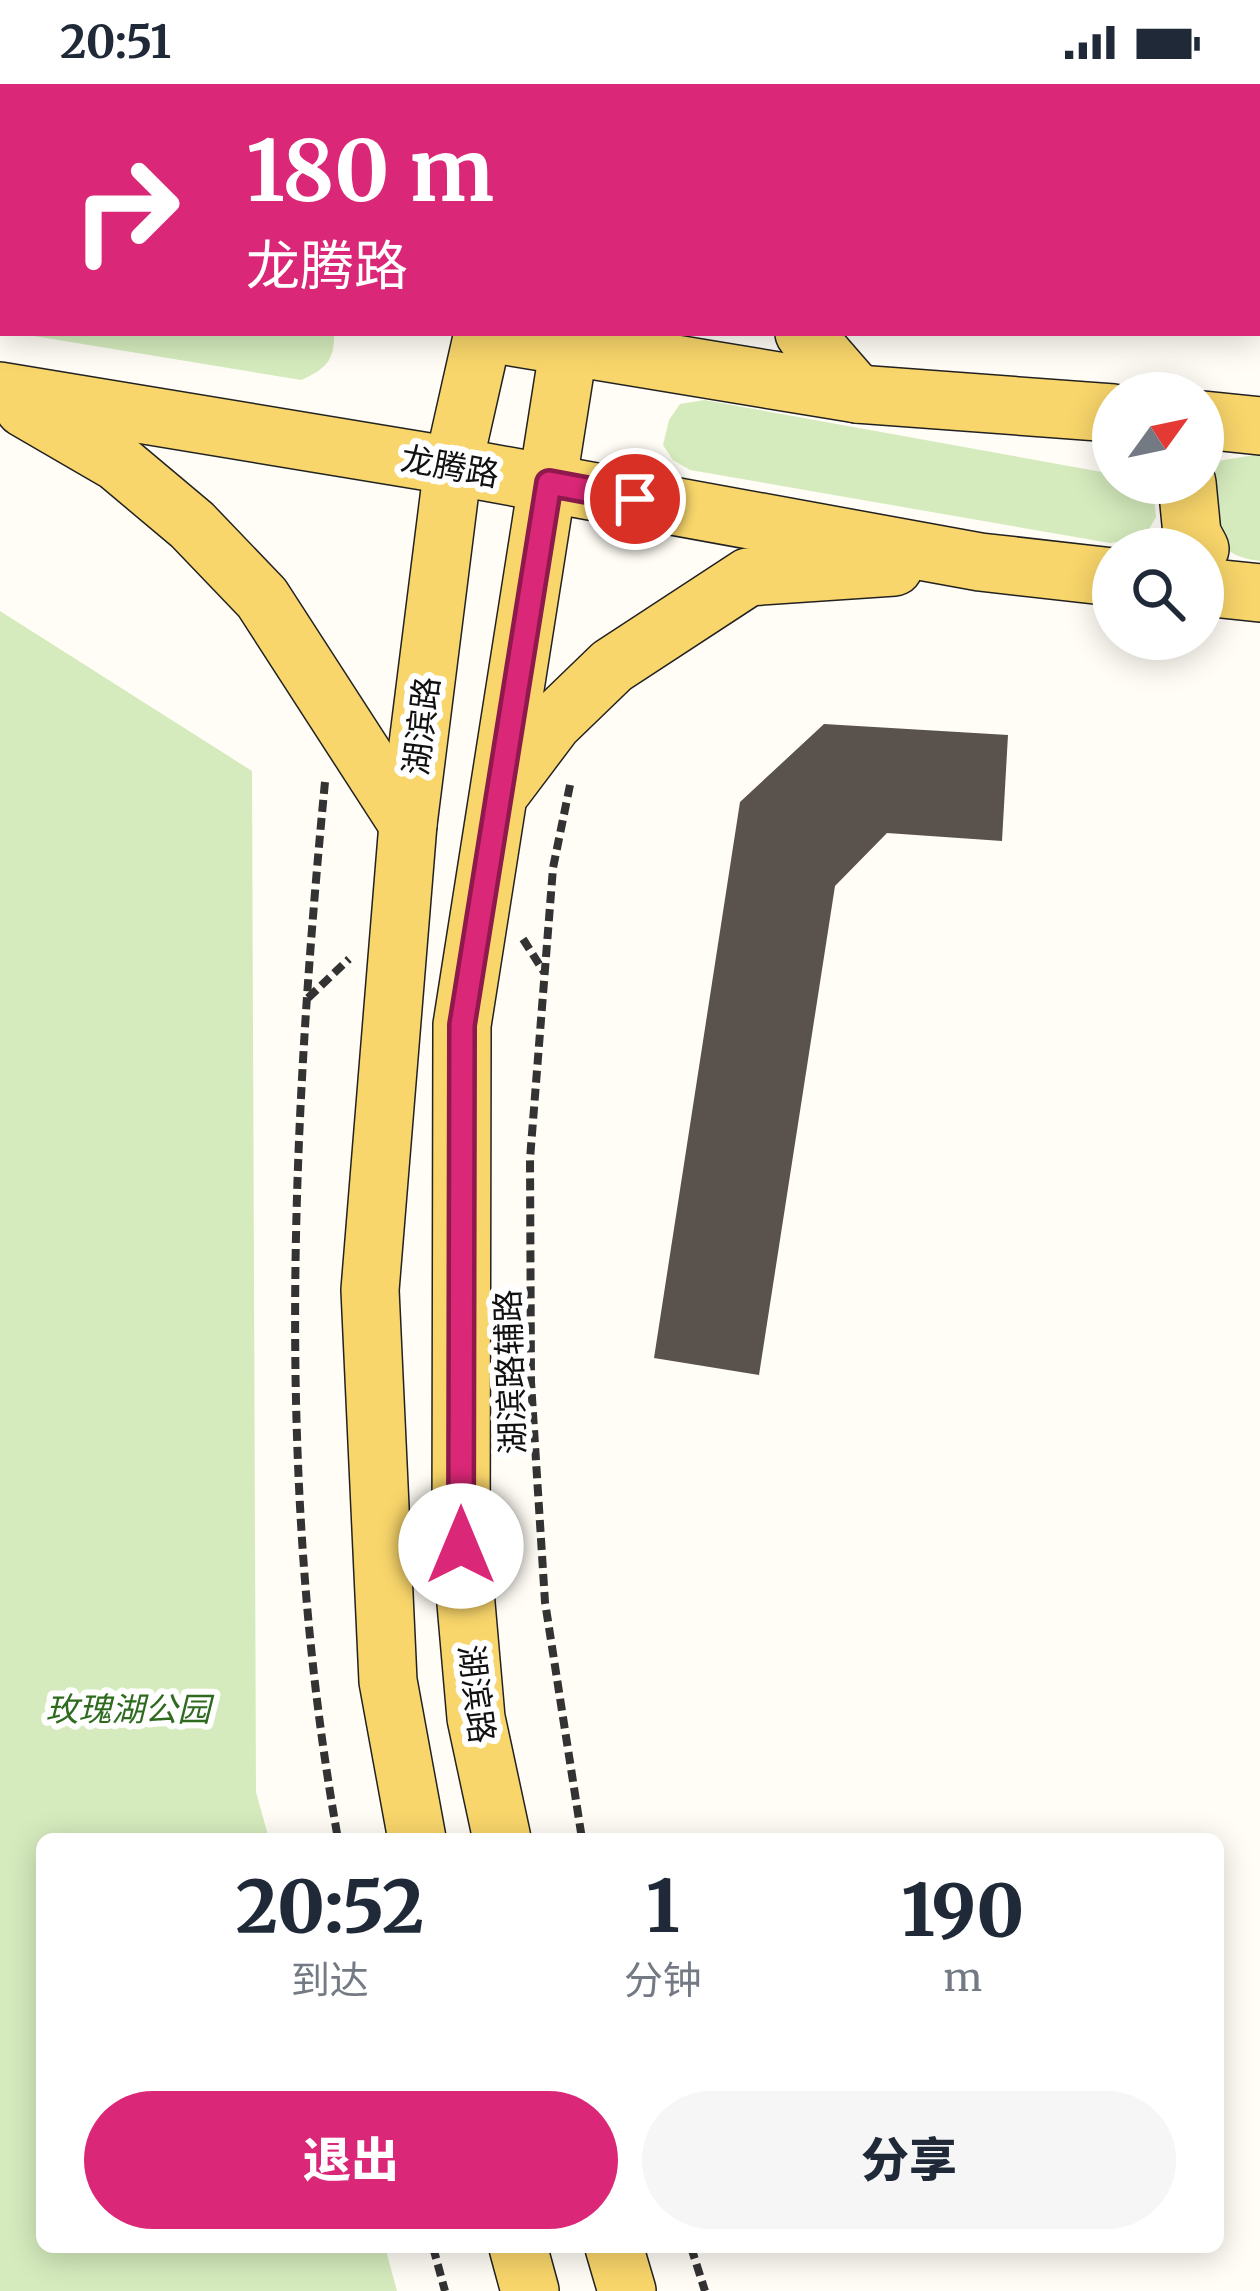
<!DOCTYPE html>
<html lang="zh">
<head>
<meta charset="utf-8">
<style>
  body { margin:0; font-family:Merriweather,"Noto Sans SC",serif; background:#f6f6f7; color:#1f2937; height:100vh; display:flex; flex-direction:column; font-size:45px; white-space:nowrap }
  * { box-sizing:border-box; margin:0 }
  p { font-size:39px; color:#747a83 }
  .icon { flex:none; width:66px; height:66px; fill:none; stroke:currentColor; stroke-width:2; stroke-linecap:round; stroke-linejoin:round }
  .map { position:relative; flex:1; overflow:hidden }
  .details { position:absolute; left:36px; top:1749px; width:1188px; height:420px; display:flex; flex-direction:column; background:#fff; border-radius:18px; box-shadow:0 6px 30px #0003 }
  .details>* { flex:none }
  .top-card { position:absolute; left:0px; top:0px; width:1260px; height:252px; box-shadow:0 6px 30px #0003; background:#db2777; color:#fff; overflow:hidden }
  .needle { width:78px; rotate:57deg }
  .tools { position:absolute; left:1092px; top:288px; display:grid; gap:24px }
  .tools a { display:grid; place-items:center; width:132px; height:132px; border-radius:50%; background:#fff; box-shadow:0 6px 30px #0003; font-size:60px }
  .pin { position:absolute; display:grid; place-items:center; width:102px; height:102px; color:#fff; margin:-51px; border:6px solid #fff; border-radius:50%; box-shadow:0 3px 12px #0007 }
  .me { position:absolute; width:132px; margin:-66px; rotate:0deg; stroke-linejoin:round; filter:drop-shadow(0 0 9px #0008) }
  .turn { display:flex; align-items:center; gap:42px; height:252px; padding:0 48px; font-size:54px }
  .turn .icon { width:156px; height:156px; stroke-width:2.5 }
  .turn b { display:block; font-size:84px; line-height:102px }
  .eta { display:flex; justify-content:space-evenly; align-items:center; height:204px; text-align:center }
  .eta b { font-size:72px; font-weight:800; line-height:84px }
  .cta { display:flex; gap:24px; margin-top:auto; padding:24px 48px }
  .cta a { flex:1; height:138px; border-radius:72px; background:#db2777; color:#fff; font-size:48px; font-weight:800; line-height:138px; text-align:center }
  .cta a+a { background:#f6f6f7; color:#1f2937 }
  .status { display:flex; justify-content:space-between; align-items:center; height:84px; padding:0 60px; background:#fff; direction:ltr }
  .status svg { height:33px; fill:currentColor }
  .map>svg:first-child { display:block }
  .green { fill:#d5ebbd }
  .building { fill:#5a524d }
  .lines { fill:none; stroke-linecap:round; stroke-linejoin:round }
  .major-casing { stroke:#222; stroke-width:60 }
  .path { stroke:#333; stroke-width:8; stroke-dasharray:12 6; stroke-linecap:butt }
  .major { stroke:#f9d66b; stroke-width:57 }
  .route-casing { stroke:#8e194d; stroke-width:30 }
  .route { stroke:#db2777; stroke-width:21 }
  .labels { text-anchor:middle; stroke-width:12; stroke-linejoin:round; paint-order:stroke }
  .street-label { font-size:33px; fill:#111; stroke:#fff }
  .park-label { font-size:33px; font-style:italic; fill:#2f6b1f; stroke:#fff }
</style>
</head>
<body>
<div class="status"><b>20:51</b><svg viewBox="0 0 49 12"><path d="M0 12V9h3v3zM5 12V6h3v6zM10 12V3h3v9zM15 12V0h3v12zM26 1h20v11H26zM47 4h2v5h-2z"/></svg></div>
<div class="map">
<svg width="1260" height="2207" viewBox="0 0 1260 2207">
  <rect width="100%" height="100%" fill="#fffdf5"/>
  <g class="green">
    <path d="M16,249H334C335,277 325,285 301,296Z"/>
    <polygon points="704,316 1113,390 1113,399 1141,399 1153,405 1156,433 1144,454 1110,459 690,386 673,376 663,361 669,336 680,320"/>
    <path d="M1260,370V477C1202,471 1201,422 1218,377Z"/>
    <polygon points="0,527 252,687 256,1708 269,1755 42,1755 42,2163 385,2163 397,2207 0,2207"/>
  </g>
  <polygon class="building" points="824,640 1008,651 1002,757 887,749 835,802 759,1291 654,1274 740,718"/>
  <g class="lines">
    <defs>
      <g id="major">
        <polyline points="627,0 628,3"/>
        <polyline points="442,3 445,0"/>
        <polyline points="519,3 520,0"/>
        <polyline points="0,141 3,142"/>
        <polyline points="488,249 857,310 1113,329"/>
        <polyline points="804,249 857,310"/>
        <polyline points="0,307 453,382 980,478 1113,493"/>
        <polyline points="24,324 117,378 192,441 262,514 408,740"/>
        <polyline points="1203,336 1260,342"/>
        <polyline points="1187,399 1192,450 1200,465"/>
        <polyline points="1203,503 1260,509"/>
        <polyline points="504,704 553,639 612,582 748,493 894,483"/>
        <polyline points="417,1755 388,1597 370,1206 408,740 453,382 483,249"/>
        <polyline points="502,1755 476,1634 461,1462 462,941 571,249"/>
        <polyline points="518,2163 530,2207"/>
        <polyline points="614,2163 627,2207"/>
      </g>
    </defs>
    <use href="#major" class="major-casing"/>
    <g class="path">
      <path d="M325,698C291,1049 275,1406 338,1755"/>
      <polyline points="570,701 553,784 530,1075 531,1298 545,1518 582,1755"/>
      <polyline points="523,855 544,888"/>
      <polyline points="308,914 349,875"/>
      <polyline points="433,2163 445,2207"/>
      <polyline points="691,2163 705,2207"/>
    </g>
    <use href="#major" class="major"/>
  </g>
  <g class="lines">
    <defs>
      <polyline id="route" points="461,1462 462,941 549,399 635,415"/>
    </defs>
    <use href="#route" class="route-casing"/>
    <use href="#route" class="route"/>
  </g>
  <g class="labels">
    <g class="street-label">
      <text transform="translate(450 382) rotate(10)" y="12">龙腾路</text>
      <text transform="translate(421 642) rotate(-83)" y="12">湖滨路</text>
      <text transform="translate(510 1288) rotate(-92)" y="12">湖滨路辅路</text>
      <text transform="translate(477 1610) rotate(83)" y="12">湖滨路</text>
    </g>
    <g class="park-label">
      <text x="128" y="1637">玫瑰湖公园</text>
    </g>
  </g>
</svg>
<div class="tools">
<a><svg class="needle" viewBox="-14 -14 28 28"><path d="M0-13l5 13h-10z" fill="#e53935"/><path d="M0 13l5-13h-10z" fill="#747a83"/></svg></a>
<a><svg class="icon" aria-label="search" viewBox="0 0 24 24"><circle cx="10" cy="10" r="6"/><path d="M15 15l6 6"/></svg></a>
</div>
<div class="pin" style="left:635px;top:415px;background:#d93025"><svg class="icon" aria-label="arrive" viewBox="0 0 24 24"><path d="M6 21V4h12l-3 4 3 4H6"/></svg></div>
<svg class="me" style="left:461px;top:1462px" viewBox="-20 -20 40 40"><circle r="19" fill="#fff"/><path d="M0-13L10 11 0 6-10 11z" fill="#db2777"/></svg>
<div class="top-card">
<div class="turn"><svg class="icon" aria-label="right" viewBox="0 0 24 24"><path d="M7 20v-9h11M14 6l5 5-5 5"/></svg><div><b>180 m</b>龙腾路</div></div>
</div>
<section class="details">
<div class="eta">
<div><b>20:52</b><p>到达</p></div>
<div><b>1</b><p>分钟</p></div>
<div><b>190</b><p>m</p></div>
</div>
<div class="cta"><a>退出</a><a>分享</a></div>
</section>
</div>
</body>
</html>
